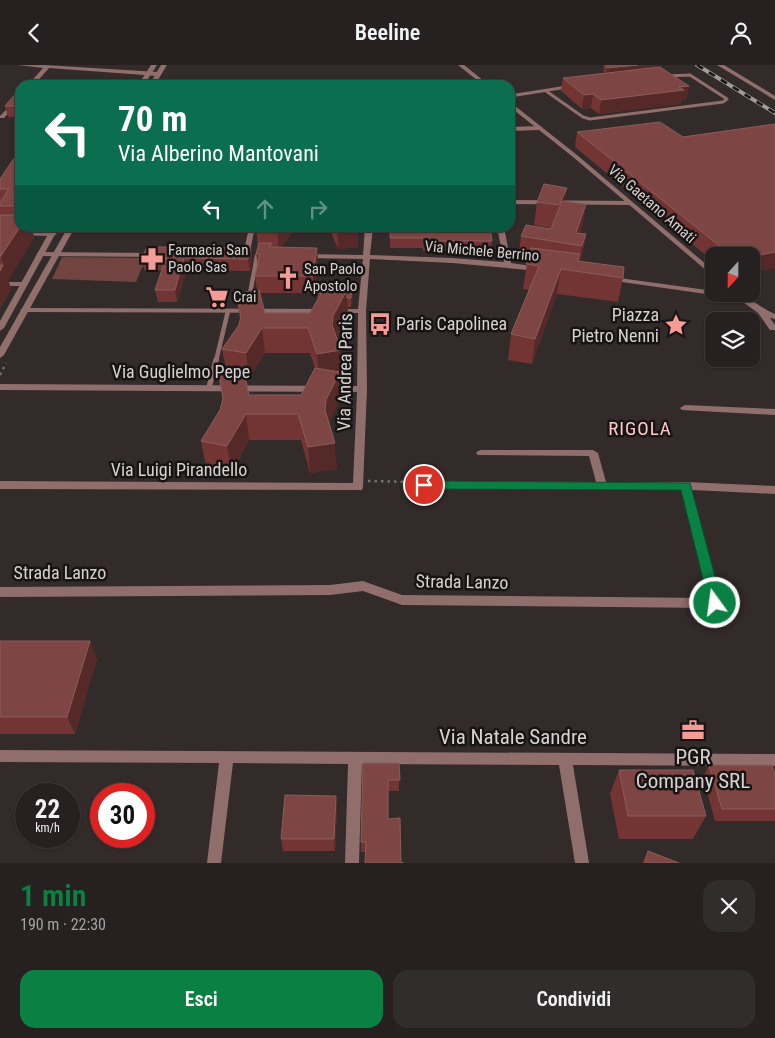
<!DOCTYPE html>
<html lang="it">
<head>
<meta charset="utf-8">
<style>
  body { margin:0; font-family:"Roboto Condensed",sans-serif; background:#322d2d; color:#f1f3f6; height:100vh; display:flex; flex-direction:column; font-size:19px; white-space:nowrap }
  * { box-sizing:border-box; margin:0 }
  p { font-size:16px; color:#a4a3a5 }
  .icon { flex:none; width:28px; height:28px; fill:none; stroke:currentColor; stroke-width:2; stroke-linecap:round; stroke-linejoin:round }
  .map { position:relative; height:798px; overflow:hidden }
  .panel { display:flex; flex-direction:column; background:#262020; flex:1 }
  .panel>* { flex:none }
  .hud { position:absolute; left:15px; top:15px; width:500px; height:152px; border-radius:15px; box-shadow:0 1px 4px #0004,0 0 0 1px #423e3e; background:#0b6e4f; color:#fff; overflow:hidden }
  .needle { width:32px; rotate:201deg }
  .buttons { position:absolute; left:705px; top:182px; display:grid; gap:10px }
  .buttons a { display:grid; place-items:center; width:55px; height:55px; border-radius:10px; background:#262020; box-shadow:0 1px 4px #0004,0 0 0 1px #423e3e; font-size:25px }
  .speed { position:absolute; left:15px; top:718px; display:flex; gap:10px; font-size:25px; font-weight:700; text-align:center }
  .speed>* { display:grid; place-content:center; width:65px; height:65px; border-radius:50%; background:#262020; box-shadow:0 1px 4px #0004,0 0 0 1px #423e3e; line-height:1 }
  .speed small { font-size:12px; font-weight:400 }
  .speed .limit { border:8px solid #d22; background:#fff; color:#111 }
  .pin { position:absolute; display:grid; place-items:center; width:42px; height:42px; color:#fff; margin:-21px; border:2px solid #fff; border-radius:50%; box-shadow:0 1px 5px #0007 }
  .me { position:absolute; width:55px; margin:-28px; rotate:346deg; stroke-linejoin:round; filter:drop-shadow(0 0 4px #0008) }
  .turn { display:flex; align-items:center; gap:18px; height:105px; padding:0 20px; font-size:22px }
  .turn .icon { width:65px; height:65px; stroke-width:2.5 }
  .turn b { display:block; font-size:35px; line-height:42px }
  .lanes { display:flex; align-items:center; height:48px; padding:0 20px; background:#0003; justify-content:center; gap:25px; direction:ltr }
  .lanes .off { opacity:.35 }
  .round { display:grid; place-items:center; flex:none; width:52px; height:52px; border-radius:15px; background:#322d2d }
  .summary { display:flex; align-items:center; justify-content:space-between; height:85px; padding:0 20px }
  h1 { font-size:30px; font-weight:600; line-height:38px; color:#0b8043 }
  .action { display:flex; gap:10px; margin-top:auto; padding:10px 20px }
  .action a { flex:1; height:58px; border-radius:15px; background:#0b8043; color:#fff; font-size:20px; font-weight:600; line-height:58px; text-align:center }
  .action a+a { background:#322d2d; color:#f1f3f6 }
  header { display:flex; justify-content:space-between; align-items:center; height:65px; padding:0 20px; background:#262020; font-size:22px; font-weight:600 }
  .map>svg:first-child { display:block }
  .green { fill:#714441 }
  .lines { fill:none; stroke-linecap:round; stroke-linejoin:round }
  .path { stroke:#777070; stroke-width:2.5; stroke-dasharray:2.5 4; stroke-linecap:butt }
  .service-far2 { stroke:#8f6e6b; stroke-width:3 }
  .service-far1 { stroke:#8f6e6b; stroke-width:4.5 }
  .service { stroke:#8f6e6b; stroke-width:5.5 }
  .pedestrian { fill:#8f6e6b; fill-rule:evenodd }
  .minor { fill:#8f6e6b; fill-rule:evenodd }
  .tertiary { fill:#8f6e6b; fill-rule:evenodd }
  .rail-casing { stroke:#a09a99; stroke-width:4 }
  .rail { stroke:#181414; stroke-width:2.5; stroke-dasharray:7; stroke-linecap:butt }
  .wall { fill:#733533; fill-rule:evenodd }
  .shaded-wall { fill:#552928 }
  .building { fill:#7d4644; stroke:#8b5c5a }
  .route { fill:#0b8043; stroke:#07532c }
  .labels { text-anchor:middle; stroke-width:5; stroke-linejoin:round; paint-order:stroke }
  .far-street-label { font-size:15px; fill:#d7d2d1; stroke:#181414 }
  .far-poi-label { font-size:15px; fill:#d7d2d1; stroke:#181414; text-anchor:start }
  .poi-label { font-size:18px; fill:#d7d2d1; stroke:#181414; text-anchor:end }
  .street-label { font-size:18px; fill:#d7d2d1; stroke:#181414 }
  .neighbourhood-label { font-size:19px; letter-spacing:1px; fill:#fdc9c5; stroke:#181414 }
  .near-street-label { font-size:21px; fill:#d7d2d1; stroke:#181414 }
  .near-poi-label { font-size:21px; fill:#d7d2d1; stroke:#181414 }
</style>
</head>
<body>
<header><svg class="icon" aria-label="back" viewBox="0 0 24 24"><path d="M15 5l-7 7 7 7"/></svg>Beeline<svg class="icon" aria-label="person" viewBox="0 0 24 24"><circle cx="12" cy="8" r="4"/><path d="M4 21q1-7 8-7t8 7"/></svg></header>
<div class="map">
<svg width="775" height="798" viewBox="0 0 775 798">
  <rect width="100%" height="100%" fill="#332a2a"/>
  <polygon class="green" points="62,192 146,193 136,217 52,214"/>
  <g class="lines">
    <g class="path">
      <polyline points="0,310 6,298"/>
      <polyline points="368,416 413,417"/>
    </g>
    <g class="service-far2">
      <polyline points="546,26 583,52 590,54 723,37 727,34 690,10 666,11"/>
      <polyline points="510,31 567,22"/>
    </g>
    <g class="service-far1">
      <polyline points="249,234 257,191"/>
      <polyline points="216,296 228,246"/>
    </g>
    <polyline class="service" points="209,323 216,295"/>
    <polygon class="pedestrian" points="249,162 255,162 249,191 246,193 243,191"/>
    <g class="minor">
      <polygon points="18,0 44,0 158,7 161,9 158,11 49,3 34,20 28,20 43,3"/>
      <polygon points="717,0 724,0 775,31 775,35"/>
      <polygon points="154,15 254,15 257,17 254,19 152,18 152,16"/>
      <polygon points="20,30 20,35 4,53 0,53 0,51"/>
      <polygon points="510,62 540,61 543,63 540,65 510,66"/>
      <polygon points="510,135 629,136 632,138 629,140 510,139"/>
      <polygon points="365,162 373,162 370,190 452,193 504,197 497,162 504,162 511,198 539,202 543,204 539,206 452,198 370,194 366,246 367,324 363,422 362,425 0,424 0,416 353,418 357,327 0,325 0,319 357,321 358,248 24,247 20,245 24,243 358,244 363,194 304,193 300,191 304,189 363,190"/>
      <polygon points="0,166 53,167 57,169 53,171 0,170"/>
      <polygon points="38,187 155,188 159,190 155,192 41,191 37,189"/>
      <polygon points="605,211 714,226 714,229 740,229 743,231 739,233 720,231 608,215 604,213"/>
      <polygon points="0,217 24,217 28,219 24,221 0,221"/>
      <polygon points="685,340 775,344 775,350 682,345 680,343"/>
      <polygon points="481,385 593,385 598,388 606,417 686,417 775,421 775,429 692,425 721,538 719,541 715,543 402,540 363,526 330,530 0,532 0,522 330,520 363,516 402,530 708,533 682,425 420,423 419,420 424,416 596,417 589,391 478,390 476,388 478,386"/>
      <polygon points="0,685 775,689 775,701 573,700 589,798 575,798 559,700 362,699 359,798 345,798 348,699 233,698 221,798 207,798 219,698 0,697"/>
    </g>
    <g class="tertiary">
      <polygon points="151,0 157,0 144,20 138,20"/>
      <polygon points="161,0 167,0 155,20 149,20"/>
      <polygon points="458,0 464,0 489,20 483,20"/>
      <polygon points="510,37 577,90 714,206 714,212 573,92 510,42"/>
      <polygon points="52,162 59,162 4,263 0,266 0,256"/>
      <polygon points="68,162 75,162 4,290 0,293 0,282"/>
      <path d="M732,229C747,228 761,244 775,249V254L770,253L775,260V265H770L758,248Z"/>
    </g>
    <defs>
      <polyline id="rail" points="697,0 775,48"/>
    </defs>
    <use href="#rail" class="rail-casing"/>
    <use href="#rail" class="rail"/>
  </g>
  <g class="wall">
    <polygon points="603,0 657,0 656,2 689,21 686,34 681,35 680,39 599,49 591,43 582,44 561,26 563,13 604,8"/>
    <polygon points="20,26 20,52 8,52 5,41"/>
    <polygon points="775,59 775,203 751,207 751,191 714,191 714,197 575,82 577,67 683,72"/>
    <polygon points="20,89 20,162 31,163 34,173 8,215 11,224 0,243 0,114"/>
    <polygon points="567,123 564,136 586,139 582,162 580,168 586,169 581,196 623,213 618,237 557,229 532,299 508,295 511,269 529,225 523,224 527,197 518,195 521,171 551,164 552,163 534,160 537,137"/>
    <path d="M256,162H298V166H293L282,182L317,183L318,199L314,228H259L265,248H310L318,235L317,228L353,226L351,242H348V250L337,272L343,311H340L341,332L329,358L337,404L310,408L301,375H249L232,407L206,402L201,376L220,345L222,335L226,304L222,284L239,260L240,255L236,228L257,225L255,211L258,201L256,189L258,182ZM265,288H310L315,303L301,330H249L245,313H249Z"/>
    <polygon points="329,162 357,162 358,182 338,184"/>
    <polygon points="390,162 492,176 491,186 423,186 423,183 390,183"/>
    <polygon points="251,182 252,194 250,206 187,205 177,237 158,237 155,225 162,205 144,205 142,193"/>
    <polygon points="0,576 90,576 97,594 75,669 0,669"/>
    <polygon points="363,698 399,698 399,726 388,726 365,798 366,787 361,787 361,777"/>
    <polygon points="709,700 775,709 775,756 715,756 703,712"/>
    <polygon points="619,705 706,751 693,774 619,774 610,729"/>
    <polygon points="336,731 337,743 335,786 283,786 281,774"/>
    <polygon points="648,786 679,798 642,798"/>
  </g>
  <g class="shaded-wall">
    <polygon points="638,0 657,0 655,9 605,13 607,3"/>
    <polygon points="689,21 686,34 681,35 680,39 599,49 601,35"/>
    <polygon points="593,29 591,43 582,44 584,30"/>
    <polygon points="567,123 563,145 556,164 559,140"/>
    <polygon points="586,139 582,162 576,180 576,168"/>
    <polygon points="20,162 32,162 34,173 8,215 1,192"/>
    <polygon points="277,162 293,162 293,166 279,187"/>
    <polygon points="337,162 357,162 358,182 338,184"/>
    <polygon points="586,169 582,193 578,205 582,181"/>
    <polygon points="251,182 252,194 250,206 248,194"/>
    <polygon points="317,183 318,199 314,228 313,211"/>
    <polygon points="775,187 775,203 751,207 751,192"/>
    <polygon points="184,193 187,205 177,237 175,225"/>
    <polygon points="3,200 11,224 0,243 0,206"/>
    <polygon points="561,204 557,229 532,299 535,274"/>
    <polygon points="352,217 353,226 351,242 351,233"/>
    <polygon points="347,225 348,250 334,276 332,260 333,251"/>
    <polygon points="262,263 265,288 249,313 246,288"/>
    <polygon points="341,285 343,311 340,311 341,332 328,361 319,314 317,289"/>
    <polygon points="246,349 249,375 232,407 227,381"/>
    <polygon points="335,378 337,404 310,408 308,382"/>
    <polygon points="90,576 97,594 75,669 67,652"/>
    <polygon points="336,731 337,743 335,786 334,774"/>
  </g>
  <g class="building">
    <polygon points="606,0 638,0 607,3"/>
    <polygon points="660,2 689,21 679,22 684,25 601,35 593,29 584,30 563,13"/>
    <polygon points="18,26 20,26 20,41 5,41"/>
    <polygon points="660,57 683,72 775,59 775,187 751,192 732,191 577,67"/>
    <polygon points="17,89 20,89 20,141 0,141 0,138 9,124 0,124 0,114"/>
    <polygon points="544,119 567,123 559,140 537,137"/>
    <polygon points="562,136 586,139 576,168 586,169 582,181 521,171 526,160 551,164"/>
    <polygon points="0,150 20,150 20,162 0,192"/>
    <polygon points="256,162 277,162 277,163"/>
    <polygon points="390,162 490,162 492,176 423,176 423,173 390,173"/>
    <polygon points="259,178 272,178 269,182 317,183 313,211 255,211 260,189 256,189"/>
    <polygon points="147,182 251,182 248,194 184,193 175,225 155,225 166,193 142,193"/>
    <polygon points="531,183 580,189 577,196 624,202 623,213 561,204 535,274 511,269 539,201 526,199"/>
    <polygon points="0,200 3,200 0,206"/>
    <polygon points="319,217 352,217 351,233 347,233 347,225 323,225 321,228 317,228"/>
    <polygon points="259,225 265,248 310,248 323,225 347,225 333,251 332,260 341,285 317,289 308,263 262,263 246,288 222,284 239,260 241,251 236,228"/>
    <polygon points="243,303 249,330 301,330 315,303 340,307 326,335 325,345 335,378 308,382 298,349 246,349 227,381 201,376 220,345 223,334 218,305"/>
    <polygon points="0,576 90,576 67,652 0,652"/>
    <polygon points="363,698 399,698 400,715 388,715 388,754 400,753 401,798 404,798 365,798 366,777 361,777"/>
    <polygon points="709,700 772,700 775,709 775,744 722,744"/>
    <polygon points="619,705 693,705 706,751 628,751"/>
    <polygon points="285,730 336,731 334,774 281,774"/>
    <polygon points="648,786 679,798 645,798"/>
  </g>
  <polygon class="route" points="424,416 690,418 722,538 720,542 715,544 711,542 709,538 681,425 424,424 418,420"/>
  <defs>
    <symbol id="pharmacy-bare" viewBox="-9 -9 18 18"><path d="M-2-6h4v4h4v4h-4v4h-4v-4h-4v-4h4Z" fill="#f59c96" stroke="#181414" stroke-width="2.5" paint-order="stroke"/></symbol>
    <symbol id="church-bare" viewBox="-9 -9 18 18"><path d="M-1.2-6h2.4v3.5h3.3v2.4h-3.3V6h-2.4V-.1h-3.3v-2.4h3.3Z" fill="#f59c96" stroke="#181414" stroke-width="2.5" paint-order="stroke"/></symbol>
    <symbol id="supermarket-bare" viewBox="-9 -9 18 18"><path d="M-6-5.5h2.5l.6 2H6L4.5 2H-2.5L-4.4-4H-6ZM-1.5 3.2a1.3 1.3 0 1 0 .1 0ZM3 3.2a1.3 1.3 0 1 0 .1 0Z" fill="#f59c96" stroke="#181414" stroke-width="2.5" paint-order="stroke"/></symbol>
    <symbol id="bus-bare" viewBox="-9 -9 18 18"><path d="M-5-6H5V4H4V6H2V4H-2V6H-4V4H-5ZM-3.5-4V0h7V-4ZM-3.5 1.2v1.5H-2V1.2ZM2 1.2v1.5H3.5V1.2Z" fill="#f59c96" stroke="#181414" stroke-width="2.5" paint-order="stroke"/></symbol>
    <symbol id="sight-bare" viewBox="-9 -9 18 18"><path d="M0-6L1.8-2.2L6-1.7L2.9 1.2L3.7 5.4L0 3.3L-3.7 5.4L-2.9 1.2L-6-1.7L-1.8-2.2Z" fill="#f59c96" stroke="#181414" stroke-width="2.5" paint-order="stroke"/></symbol>
    <symbol id="office-bare" viewBox="-9 -9 18 18"><path d="M-6-3h4V-5.5h4V-3h4V5H-6ZM-1-4.5V-3h2v-1.5ZM-6 0V1H6V0Z" fill="#f59c96" stroke="#181414" stroke-width="2.5" paint-order="stroke"/></symbol>
  </defs>
  <g fill-rule="evenodd">
    <use href="#pharmacy-bare" x="136" y="178" width="32" height="32"/>
    <use href="#church-bare" x="272" y="197" width="32" height="32"/>
    <use href="#supermarket-bare" x="201" y="216" width="32" height="32"/>
    <use href="#bus-bare" x="364" y="243" width="32" height="32"/>
    <use href="#sight-bare" x="660" y="244" width="32" height="32"/>
    <use href="#office-bare" x="677" y="649" width="32" height="32"/>
  </g>
  <g class="labels">
    <g class="far-street-label">
      <text transform="translate(652 139) rotate(41)" y="5">Via Gaetano Amati</text>
      <text transform="translate(482 186) rotate(5)" y="5">Via Michele Berrino</text>
    </g>
    <g class="far-poi-label">
      <text x="168" y="190">Farmacia San<tspan x="168" dy="17">Paolo Sas</tspan></text>
      <text x="304" y="209">San Paolo<tspan x="304" dy="17">Apostolo</tspan></text>
      <text x="233" y="237">Crai</text>
    </g>
    <g class="poi-label">
      <text x="659" y="256">Piazza<tspan x="659" dy="21">Pietro Nenni</tspan></text>
      <text x="396" y="265" text-anchor="start">Paris Capolinea</text>
    </g>
    <g class="street-label">
      <text x="181" y="313">Via Guglielmo Pepe</text>
      <text transform="translate(345 307) rotate(-89)" y="6">Via Andrea Paris</text>
      <text x="179" y="411">Via Luigi Pirandello</text>
      <text x="60" y="514">Strada Lanzo</text>
      <text transform="translate(462 517) rotate(1)" y="6">Strada Lanzo</text>
    </g>
    <g class="neighbourhood-label">
      <text x="640" y="370">RIGOLA</text>
    </g>
    <g class="near-street-label">
      <text x="513" y="679">Via Natale Sandre</text>
    </g>
    <g class="near-poi-label">
      <text x="693" y="699">PGR<tspan x="693" dy="24">Company SRL</tspan></text>
    </g>
  </g>
</svg>
<div class="buttons">
<a><svg class="needle" viewBox="-14 -14 28 28"><path d="M0-13l5 13h-10z" fill="#e53935"/><path d="M0 13l5-13h-10z" fill="#a4a3a5"/></svg></a>
<a><svg class="icon" aria-label="layers" viewBox="0 0 24 24"><path d="M12 4l9 5-9 5-9-5zM3 14l9 5 9-5"/></svg></a>
</div>
<div class="speed"><div>22<small>km/h</small></div><div class="limit">30</div></div>
<div class="pin" style="left:424px;top:420px;background:#d93025"><svg class="icon" aria-label="arrive" viewBox="0 0 24 24"><path d="M6 21V4h12l-3 4 3 4H6"/></svg></div>
<svg class="me" style="left:715px;top:538px" viewBox="-20 -20 40 40"><circle r="17" fill="#0b8043" stroke="#fff" stroke-width="3"/><path d="M0-11L8 9 0 5-8 9z" fill="#fff"/></svg>
<div class="hud">
<div class="turn"><svg class="icon" aria-label="left" viewBox="0 0 24 24"><path d="M17 20v-9H6M10 6l-5 5 5 5"/></svg><div><b>70 m</b>Via Alberino Mantovani</div></div>
<div class="lanes"><svg class="icon" aria-label="left" viewBox="0 0 24 24"><path d="M17 20v-9H6M10 6l-5 5 5 5"/></svg><svg class="icon off" aria-label="ahead" viewBox="0 0 24 24"><path d="M12 20V5M6 11l6-6 6 6"/></svg><svg class="icon off" aria-label="right" viewBox="0 0 24 24"><path d="M7 20v-9h11M14 6l5 5-5 5"/></svg></div>
</div>
</div>
<section class="panel">
<div class="summary"><div><h1>1 min</h1><p>190 m · 22:30</p></div><a class="round"><svg class="icon" aria-label="close" viewBox="0 0 24 24"><path d="M6 6l12 12M18 6L6 18"/></svg></a></div>
<div class="action"><a>Esci</a><a>Condividi</a></div>
</section>
</body>
</html>
